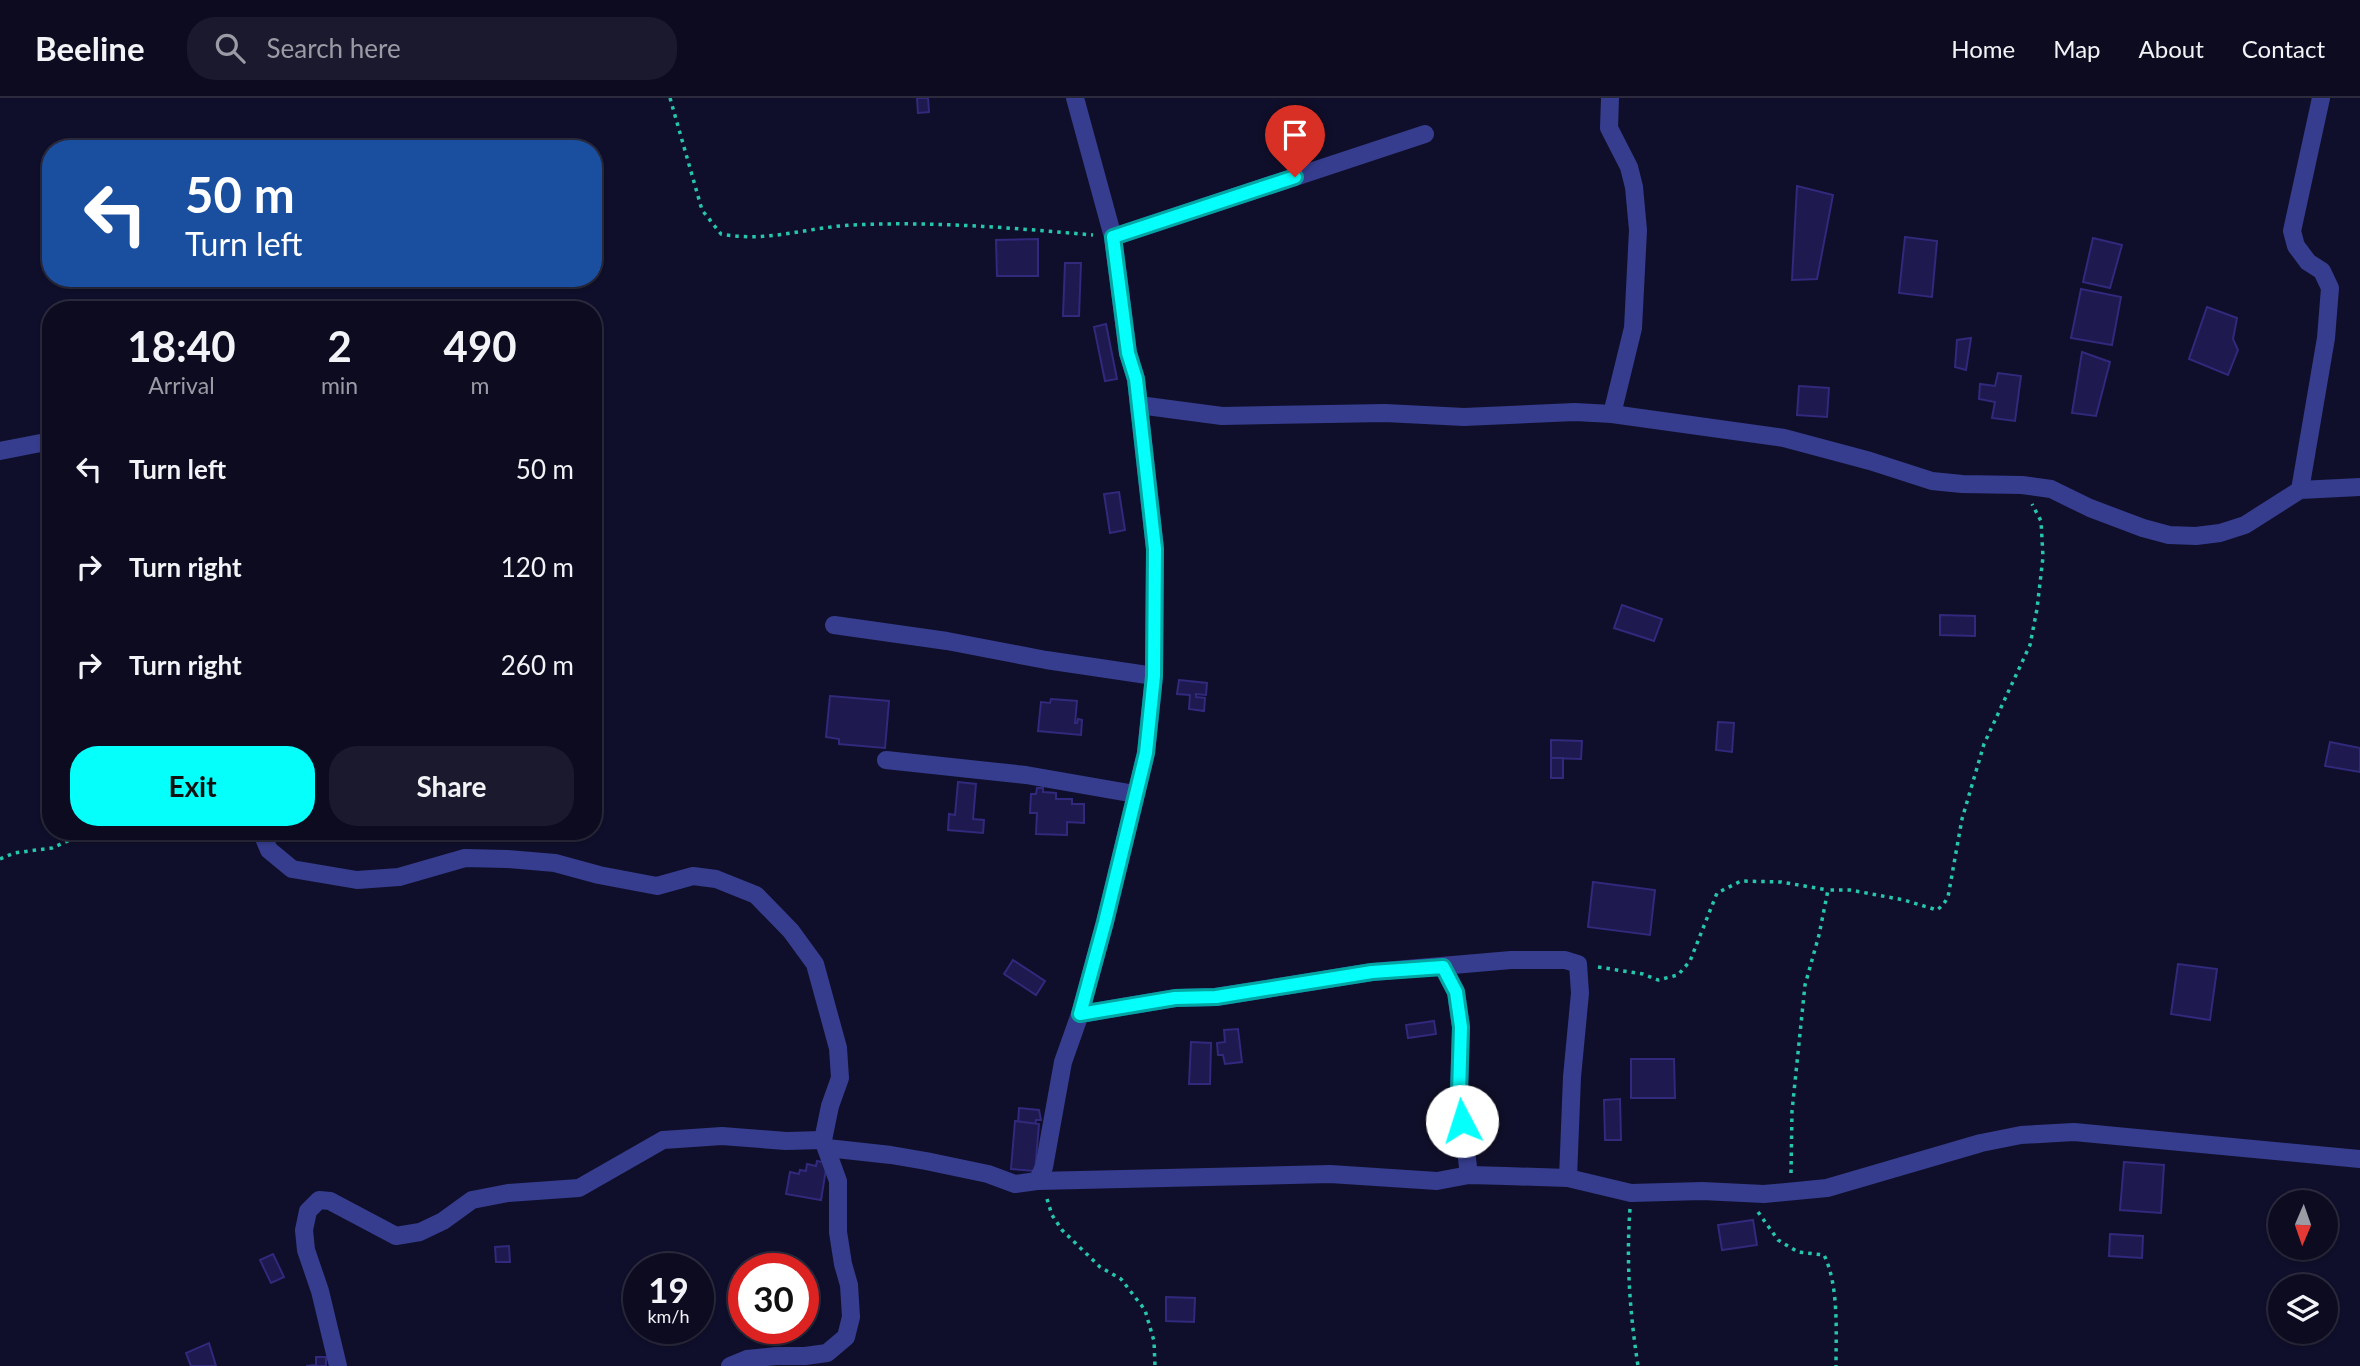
<!DOCTYPE html>
<html lang="en">
<head>
<meta charset="utf-8">
<style>
  body { margin:0; font-family:Lato,sans-serif; background:#1a192d; color:#f1f3f6; height:100vh; display:flex; flex-direction:column; font-size:26px; white-space:nowrap }
  * { box-sizing:border-box; margin:0 }
  p { font-size:23px; color:#9a9ba5 }
  .icon { flex:none; width:38px; height:38px; fill:none; stroke:currentColor; stroke-width:2; stroke-linecap:round; stroke-linejoin:round }
  .map { position:relative; flex:1; overflow:hidden }
  .drawer { position:absolute; left:42px; top:203px; width:560px; height:539px; display:flex; flex-direction:column; background:#0c0b20; border-radius:28px; box-shadow:0 2px 5px #0004,0 0 0 2px #2c2b3e }
  .drawer>* { flex:none }
  .hud { position:absolute; left:42px; top:42px; width:560px; height:147px; border-radius:28px; box-shadow:0 2px 5px #0004,0 0 0 2px #2c2b3e; background:#1a4fa0; color:#fff; overflow:hidden }
  .needle { width:46px; rotate:182deg }
  .fabs { position:absolute; left:2268px; top:1092px; display:grid; gap:14px }
  .fabs a { display:grid; place-items:center; width:70px; height:70px; border-radius:50%; background:#0c0b20; box-shadow:0 2px 5px #0004,0 0 0 2px #2c2b3e; font-size:35px }
  .speed { position:absolute; left:623px; top:1155px; display:flex; gap:14px; font-size:35px; font-weight:700; text-align:center }
  .speed>* { display:grid; place-content:center; width:91px; height:91px; border-radius:50%; background:#0c0b20; box-shadow:0 2px 5px #0004,0 0 0 2px #2c2b3e; line-height:1 }
  .speed small { font-size:18px; font-weight:400 }
  .speed .limit { border:10px solid #d22; background:#fff; color:#111 }
  .pin { position:absolute; display:grid; place-items:center; width:60px; height:60px; color:#fff; margin:-72px -30px; border-radius:50% 50% 50% 0; rotate:-45deg; box-shadow:0 0 7px #0007 }
  .pin .icon { rotate:45deg }
  .me { position:absolute; width:77px; margin:-38px; rotate:355deg; stroke-linejoin:round; filter:drop-shadow(0 0 5px #0008) }
  .turn { display:flex; align-items:center; gap:24px; height:147px; padding:0 28px; font-size:32px }
  .turn .icon { width:91px; height:91px; stroke-width:2.5 }
  .turn b { display:block; font-size:49px; line-height:60px }
  .eta { display:flex; justify-content:space-evenly; align-items:center; height:119px; text-align:center }
  .eta b { font-size:42px; font-weight:700; line-height:49px }
  .action { display:flex; gap:14px; margin-top:auto; padding:14px 28px }
  .action a { flex:1; height:80px; border-radius:28px; background:#05fffb; color:#111; font-size:28px; font-weight:700; line-height:80px; text-align:center }
  .action a+a { background:#1a192d; color:#f1f3f6 }
  ul { padding:0; list-style:none }
  li { display:flex; align-items:center; gap:21px; height:98px; padding:0 28px }
  li div { flex:1 }
  li b { display:block; font-size:26px }
  li em { font-style:normal }
  header { display:flex; align-items:center; gap:42px; box-sizing:border-box; height:98px; padding:0 35px; background:#0c0b20; border-bottom:2px solid #2c2b3e }
  header strong { font-size:33px }
  nav { display:flex; gap:38px; margin-inline-start:auto; font-size:24px }
  .search { width:490px; height:63px; background:#1a192d; display:flex; align-items:center; gap:18px; box-sizing:border-box; padding:0 24px; border-radius:28px; color:#9a9ba5; font-size:26px }
  .map>svg:first-child { display:block }
  .building { fill:#1e194e; stroke:#30297c; stroke-width:2 }
  .lines { fill:none; stroke-linecap:round; stroke-linejoin:round }
  .path { stroke:#26c6aa; stroke-width:3.5; stroke-dasharray:3.5 5; stroke-linecap:butt }
  .street { stroke:#363d8e; stroke-width:18 }
  .route-casing { stroke:#03a6a3; stroke-width:18 }
  .route { stroke:#05fffb; stroke-width:12 }
</style>
</head>
<body>
<header>
<strong>Beeline</strong>
<div class="search"><svg class="icon" aria-label="search" viewBox="0 0 24 24"><circle cx="10" cy="10" r="6"/><path d="M15 15l6 6"/></svg>Search here</div>
<nav><a>Home</a><a>Map</a><a>About</a><a>Contact</a></nav>
</header>
<div class="map">
<svg width="2360" height="1268" viewBox="0 0 2360 1268">
  <rect width="100%" height="100%" fill="#100f2b"/>
  <g class="building">
    <polygon points="917,0 928,0 929,14 918,15"/>
    <polygon points="1797,88 1833,97 1817,181 1792,182"/>
    <polygon points="1905,139 1937,143 1932,199 1899,195"/>
    <polygon points="2093,140 2122,147 2110,190 2083,184"/>
    <polygon points="1038,141 1038,178 997,178 996,142"/>
    <polygon points="1065,165 1081,165 1079,218 1063,218"/>
    <polygon points="2081,191 2121,199 2112,247 2071,240"/>
    <polygon points="2207,209 2237,220 2233,241 2238,252 2228,277 2189,261"/>
    <polygon points="1106,226 1117,281 1105,283 1094,229"/>
    <polygon points="1971,240 1966,272 1955,269 1957,242"/>
    <polygon points="2082,254 2110,264 2096,318 2072,315"/>
    <polygon points="1998,275 2021,278 2015,323 1992,320 1995,304 1979,301 1980,286 1995,288"/>
    <polygon points="1799,288 1829,290 1827,319 1797,317"/>
    <polygon points="1119,394 1125,432 1110,435 1104,396"/>
    <polygon points="1622,507 1662,521 1654,543 1614,530"/>
    <polygon points="1940,517 1975,518 1975,538 1940,537"/>
    <polygon points="1179,582 1207,585 1206,597 1196,596 1196,599 1205,600 1204,613 1189,611 1190,597 1177,596"/>
    <polygon points="830,598 889,603 885,650 839,646 839,641 826,639"/>
    <polygon points="1051,601 1077,603 1075,625 1077,625 1078,621 1082,622 1081,637 1038,633 1041,604 1050,605"/>
    <polygon points="1718,624 1734,625 1732,654 1716,652"/>
    <polygon points="1551,642 1582,643 1581,661 1551,660"/>
    <polygon points="2330,644 2360,650 2360,674 2325,668"/>
    <rect x="1551" y="660" width="12" height="20"/>
    <polygon points="958,684 976,686 973,721 984,722 983,735 948,732 949,716 955,717"/>
    <polygon points="1037,690 1043,690 1043,694 1056,695 1056,701 1072,701 1072,706 1084,706 1084,725 1067,724 1067,737 1036,736 1037,715 1030,715 1031,696 1036,696"/>
    <polygon points="1593,784 1655,792 1650,837 1588,829"/>
    <polygon points="1013,862 1045,883 1036,897 1004,876"/>
    <polygon points="2178,866 2217,871 2210,922 2171,916"/>
    <polygon points="1434,923 1436,936 1408,940 1406,927"/>
    <polygon points="1238,931 1242,964 1225,966 1223,957 1218,957 1217,945 1225,944 1224,932"/>
    <polygon points="1191,944 1211,945 1210,986 1189,986"/>
    <polygon points="1631,961 1674,961 1675,1000 1631,1000"/>
    <polygon points="1620,1001 1621,1042 1605,1042 1604,1002"/>
    <polygon points="1019,1010 1039,1012 1041,1022 1036,1022 1035,1027 1018,1026"/>
    <polygon points="1015,1023 1039,1026 1035,1073 1011,1071"/>
    <polygon points="817,1063 827,1065 821,1102 786,1096 790,1074 799,1076 800,1072 806,1073 807,1066 816,1068"/>
    <polygon points="2124,1064 2164,1067 2161,1115 2120,1112"/>
    <polygon points="1753,1122 1757,1147 1722,1152 1718,1127"/>
    <polygon points="2110,1136 2143,1138 2142,1160 2109,1158"/>
    <polygon points="509,1148 510,1164 496,1164 495,1149"/>
    <polygon points="273,1156 284,1179 271,1185 260,1162"/>
    <polygon points="1166,1199 1195,1200 1194,1224 1166,1223"/>
    <polygon points="209,1245 216,1268 191,1268 186,1255"/>
    <polygon points="316,1259 326,1259 326,1268 306,1268 316,1267"/>
  </g>
  <g class="lines">
    <g class="path">
      <path d="M670,0L702,112L721,136C766,145 809,129 853,127C934,123 1013,130 1093,137"/>
      <polyline points="0,761 14,755 52,750 90,733"/>
      <polyline points="1598,869 1643,876 1658,882 1678,877 1690,863 1717,795 1741,783 1781,784 1828,792"/>
      <polyline points="1791,1075 1792,1013 1805,887 1819,837 1828,792 1850,792 1904,802 1937,812 1943,807 1948,799 1962,721 1984,646 2030,547 2037,511 2043,459 2041,423 2032,406"/>
      <polyline points="1047,1101 1052,1117 1062,1132 1100,1169 1121,1181 1145,1212 1154,1243 1155,1268"/>
      <path d="M1630,1111C1626,1164 1630,1216 1638,1268"/>
      <path d="M1758,1114L1778,1142L1798,1154L1824,1157C1839,1187 1836,1235 1836,1268"/>
    </g>
    <g class="street">
      <polyline points="1610,0 1609,30 1629,69 1634,89 1638,132 1633,230 1612,316"/>
      <polyline points="1113,139 1425,36"/>
      <polyline points="1139,307 1222,318 1385,315 1464,319 1575,314 1612,316 1784,340 1870,363 1932,383 1962,386 2022,387 2051,391 2090,410 2143,430 2169,437 2196,438 2220,435 2245,427 2300,392 2360,389"/>
      <polyline points="0,353 51,343"/>
      <polyline points="2300,392 2326,240 2330,190 2322,173 2308,164 2296,148 2292,133 2321,0"/>
      <polyline points="834,527 947,543 1046,562 1154,578"/>
      <polyline points="886,662 1026,677 1135,696"/>
      <polyline points="261,733 269,752 292,771 357,782 399,779 465,760 507,761 555,765 599,777 657,788 693,778 716,781 756,797 791,833 815,866 838,950 840,980 830,1008 823,1042 838,1083 838,1134 843,1166 849,1187 851,1219 846,1239 827,1255 805,1258 776,1258 747,1261 730,1268"/>
      <polyline points="1443,869 1456,894 1461,929 1459,995 1469,1077"/>
      <polyline points="1080,916 1175,900 1216,899 1372,874 1511,862 1565,862 1578,866 1580,895 1572,979 1568,1080"/>
      <polyline points="827,1050 891,1057 926,1063 988,1076 1015,1086 1037,1083 1044,1069 1063,964 1080,916 1105,824 1146,655 1154,578 1155,451 1136,281 1128,255 1113,139 1075,0"/>
      <polyline points="1037,1083 1330,1076 1437,1083 1469,1077 1506,1078 1568,1080 1631,1095 1702,1093 1764,1096 1827,1090 1981,1045 2021,1037 2074,1034 2360,1061"/>
      <polyline points="338,1268 320,1193 306,1152 304,1132 308,1113 319,1102 330,1103 396,1138 420,1134 443,1123 472,1102 508,1095 579,1090 663,1042 722,1038 786,1043 823,1042"/>
    </g>
  </g>
  <g class="lines">
    <defs>
      <polyline id="route" points="1295,79 1113,139 1128,255 1136,281 1155,451 1154,578 1146,655 1105,824 1080,916 1175,900 1216,899 1372,874 1443,869 1456,894 1461,929 1459,995 1462,1023"/>
    </defs>
    <use href="#route" class="route-casing"/>
    <use href="#route" class="route"/>
  </g>
</svg>
<div class="fabs">
<a><svg class="needle" viewBox="-14 -14 28 28"><path d="M0-13l5 13h-10z" fill="#e53935"/><path d="M0 13l5-13h-10z" fill="#9a9ba5"/></svg></a>
<a><svg class="icon" aria-label="layers" viewBox="0 0 24 24"><path d="M12 4l9 5-9 5-9-5zM3 14l9 5 9-5"/></svg></a>
</div>
<div class="speed"><div>19<small>km/h</small></div><div class="limit">30</div></div>
<div class="pin" style="left:1295px;top:79px;background:#d93025"><svg class="icon" aria-label="arrive" viewBox="0 0 24 24"><path d="M6 21V4h12l-3 4 3 4H6"/></svg></div>
<svg class="me" style="left:1462px;top:1023px" viewBox="-20 -20 40 40"><circle r="19" fill="#fff"/><path d="M0-13L10 11 0 6-10 11z" fill="#05fffb"/></svg>
<div class="hud">
<div class="turn"><svg class="icon" aria-label="left" viewBox="0 0 24 24"><path d="M17 20v-9H6M10 6l-5 5 5 5"/></svg><div><b>50 m</b>Turn left</div></div>
</div>
<section class="drawer">
<div class="eta">
<div><b>18:40</b><p>Arrival</p></div>
<div><b>2</b><p>min</p></div>
<div><b>490</b><p>m</p></div>
</div>
<ul>
<li><svg class="icon" aria-label="left" viewBox="0 0 24 24"><path d="M17 20v-9H6M10 6l-5 5 5 5"/></svg><div><b>Turn left</b></div><em>50 m</em></li>
<li><svg class="icon" aria-label="right" viewBox="0 0 24 24"><path d="M7 20v-9h11M14 6l5 5-5 5"/></svg><div><b>Turn right</b></div><em>120 m</em></li>
<li><svg class="icon" aria-label="right" viewBox="0 0 24 24"><path d="M7 20v-9h11M14 6l5 5-5 5"/></svg><div><b>Turn right</b></div><em>260 m</em></li>
</ul>
<div class="action"><a>Exit</a><a>Share</a></div>
</section>
</div>
</body>
</html>
